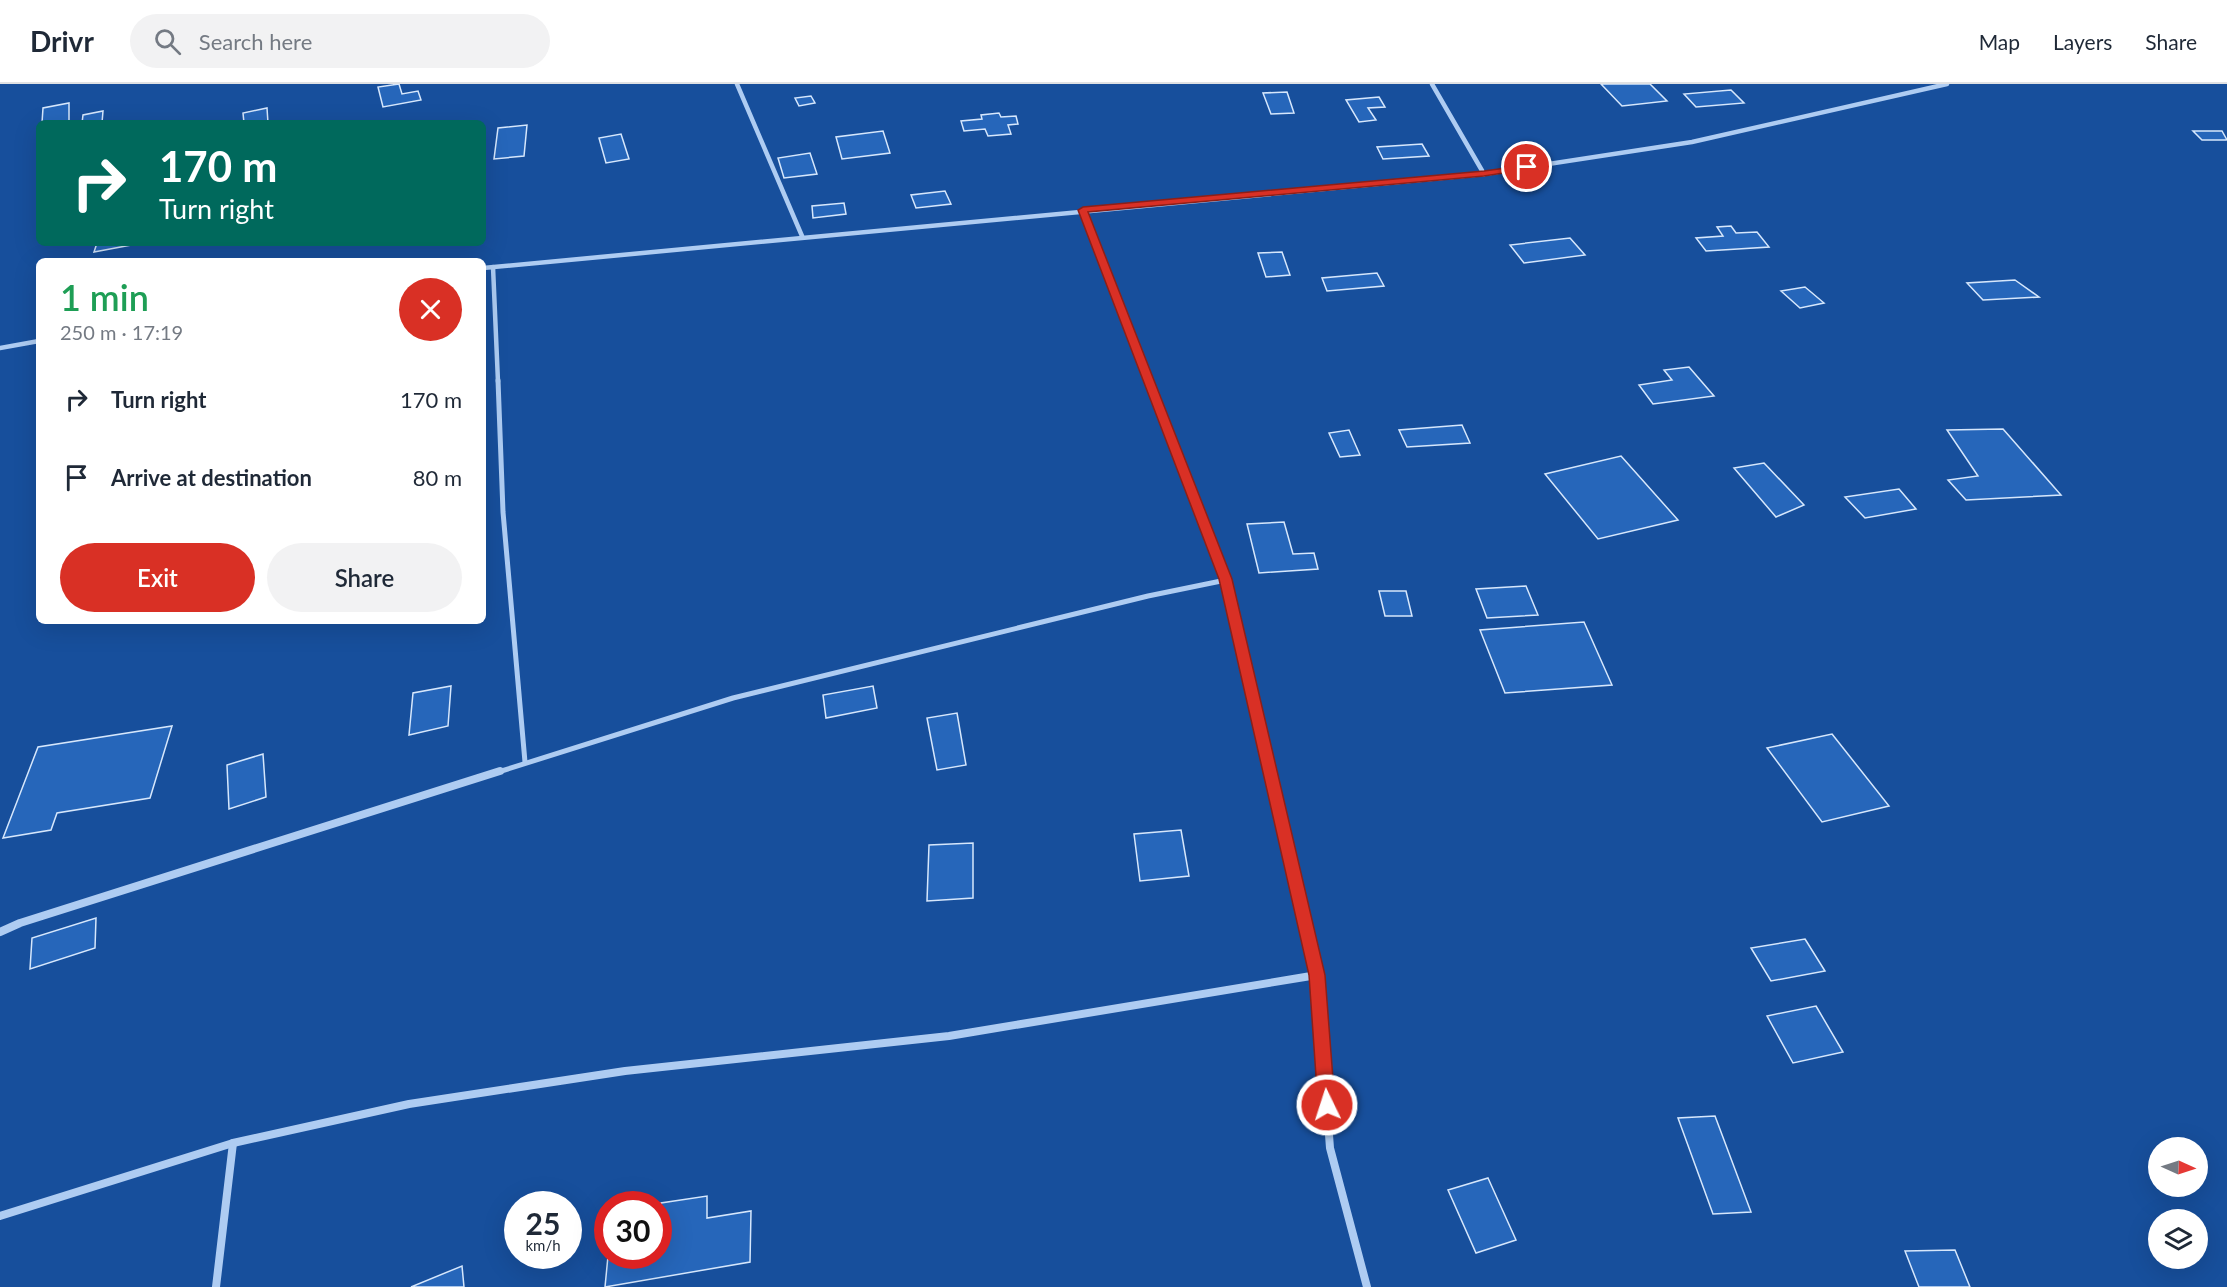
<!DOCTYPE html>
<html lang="en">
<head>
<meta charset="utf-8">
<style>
  body { margin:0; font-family:Lato,sans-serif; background:#f2f2f3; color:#1f2937; height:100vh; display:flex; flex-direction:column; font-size:22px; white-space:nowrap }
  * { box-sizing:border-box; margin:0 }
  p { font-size:20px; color:#747a83 }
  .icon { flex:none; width:33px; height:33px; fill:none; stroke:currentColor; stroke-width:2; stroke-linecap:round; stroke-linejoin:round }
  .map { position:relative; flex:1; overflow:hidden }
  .side { position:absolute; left:36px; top:174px; width:450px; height:366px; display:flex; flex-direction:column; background:#fff; border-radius:9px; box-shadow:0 6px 24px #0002 }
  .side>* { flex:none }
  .guide { position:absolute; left:36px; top:36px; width:450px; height:126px; border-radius:9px; box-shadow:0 6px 24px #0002; background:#00695c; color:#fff; overflow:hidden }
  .needle { width:39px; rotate:93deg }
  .fabs { position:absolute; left:2148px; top:1053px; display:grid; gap:12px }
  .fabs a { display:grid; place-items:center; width:60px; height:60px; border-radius:50%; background:#fff; box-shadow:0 6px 24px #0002; font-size:30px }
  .speed { position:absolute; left:504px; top:1107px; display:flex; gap:12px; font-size:30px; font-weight:700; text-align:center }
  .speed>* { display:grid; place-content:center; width:78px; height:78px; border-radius:50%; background:#fff; box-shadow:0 6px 24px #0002; line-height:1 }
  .speed small { font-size:15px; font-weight:400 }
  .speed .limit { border:9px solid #d22; background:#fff; color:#111 }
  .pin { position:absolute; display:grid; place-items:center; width:51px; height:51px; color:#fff; margin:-26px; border:3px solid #fff; border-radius:50%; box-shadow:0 2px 6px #0007 }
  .me { position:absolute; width:66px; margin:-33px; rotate:356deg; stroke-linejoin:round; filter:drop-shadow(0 0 4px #0008) }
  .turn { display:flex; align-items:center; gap:21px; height:126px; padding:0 24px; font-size:27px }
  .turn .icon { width:78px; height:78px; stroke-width:2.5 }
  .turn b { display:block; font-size:42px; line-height:51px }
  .round { display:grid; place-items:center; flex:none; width:63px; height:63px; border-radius:32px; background:#f2f2f3 }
  .overview { display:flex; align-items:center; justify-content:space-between; height:102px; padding:0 24px }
  h1 { font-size:36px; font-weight:600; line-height:45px; color:#1e9e55 }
  .cta { display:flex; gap:12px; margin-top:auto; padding:12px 24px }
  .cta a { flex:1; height:69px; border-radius:36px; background:#d93025; color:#fff; font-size:24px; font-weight:600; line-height:69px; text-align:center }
  .cta a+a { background:#f2f2f3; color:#1f2937 }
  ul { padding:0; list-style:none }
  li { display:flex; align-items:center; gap:18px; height:78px; padding:0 24px }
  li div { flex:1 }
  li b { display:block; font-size:22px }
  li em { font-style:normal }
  header { display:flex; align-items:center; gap:36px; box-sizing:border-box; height:84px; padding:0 30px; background:#fff; border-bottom:2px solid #e0e1e3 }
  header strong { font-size:28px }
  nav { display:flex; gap:33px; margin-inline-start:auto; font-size:21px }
  .search { width:420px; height:54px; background:#f2f2f3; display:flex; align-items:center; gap:15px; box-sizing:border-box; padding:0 21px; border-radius:33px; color:#747a83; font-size:22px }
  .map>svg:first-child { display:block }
  .building { fill:#2666ba; stroke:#d6e7fc; stroke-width:1.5 }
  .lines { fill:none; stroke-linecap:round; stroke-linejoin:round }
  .minor-far2 { stroke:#aeccf2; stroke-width:4.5 }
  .minor-far1 { stroke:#aeccf2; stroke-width:5 }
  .minor { stroke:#aeccf2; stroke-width:8 }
  .route { fill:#d93025; stroke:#8d1f18; stroke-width:1.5 }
</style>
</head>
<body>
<header>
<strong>Drivr</strong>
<div class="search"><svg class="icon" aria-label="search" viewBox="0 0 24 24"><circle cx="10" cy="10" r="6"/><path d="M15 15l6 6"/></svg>Search here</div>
<nav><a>Map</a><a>Layers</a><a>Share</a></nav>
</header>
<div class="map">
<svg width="2227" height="1203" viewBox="0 0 2227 1203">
  <rect width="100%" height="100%" fill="#174f9c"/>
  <g class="building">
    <polygon points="399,0 402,10 418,7 421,16 383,23 378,3"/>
    <polygon points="1601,0 1650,0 1667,17 1622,22"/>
    <polygon points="1731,6 1744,19 1696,23 1684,10"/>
    <polygon points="1287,8 1294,29 1271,30 1263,9"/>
    <polygon points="811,12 815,19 799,22 795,14"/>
    <polygon points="1379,13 1385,23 1368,24 1376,36 1359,38 1346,16"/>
    <polygon points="69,19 69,39 42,39 43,24"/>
    <polygon points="267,24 268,39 244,39 243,29"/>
    <polygon points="103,27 102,39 82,39 83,31"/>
    <polygon points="999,29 1001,33 1016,32 1018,40 1008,41 1011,50 988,52 985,45 964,47 961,37 982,35 981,31"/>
    <polygon points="527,41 524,72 494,75 498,44"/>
    <polygon points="883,47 890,69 842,75 836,53"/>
    <polygon points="2193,47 2222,47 2227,56 2202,56"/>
    <polygon points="621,50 629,75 606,79 599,54"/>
    <polygon points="1422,60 1429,72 1383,75 1377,63"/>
    <polygon points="810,69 817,90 784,94 778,74"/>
    <polygon points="945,107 951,120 916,124 911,111"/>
    <polygon points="844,119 846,130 813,134 812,122"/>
    <polygon points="1731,142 1736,149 1757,148 1769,163 1706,167 1696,154 1723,152 1717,143"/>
    <polygon points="1570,154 1585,171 1524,179 1510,161"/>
    <polygon points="97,159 142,159 94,168"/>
    <polygon points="1282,168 1290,191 1266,193 1258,169"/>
    <polygon points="1377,189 1384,202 1327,207 1322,194"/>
    <polygon points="2015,196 2039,213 1983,216 1967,199"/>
    <polygon points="1805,203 1824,219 1800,224 1781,207"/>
    <polygon points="1689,283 1714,312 1653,320 1639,301 1672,296 1664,286"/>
    <polygon points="1462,341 1470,359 1407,363 1399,346"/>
    <polygon points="2003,345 2061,411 1966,416 1948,396 1978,392 1947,346"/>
    <polygon points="1349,346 1360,371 1340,373 1329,349"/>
    <polygon points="1621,372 1678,436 1598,455 1545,390"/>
    <polygon points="1764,379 1804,421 1776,433 1734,384"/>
    <polygon points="1899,405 1916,425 1865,434 1845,413"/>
    <polygon points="1284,438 1293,470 1314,469 1318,485 1259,489 1247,440"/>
    <polygon points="1526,502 1538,531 1487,534 1476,505"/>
    <polygon points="1379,507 1406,507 1412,532 1385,532"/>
    <polygon points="1584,538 1612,601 1505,609 1480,546"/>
    <polygon points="451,602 448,642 409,651 413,609"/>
    <polygon points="873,602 877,624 826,634 823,611"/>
    <polygon points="957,629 966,681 937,686 927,634"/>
    <polygon points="172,642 150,714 57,729 51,746 3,754 38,663"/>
    <polygon points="1832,650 1889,722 1822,738 1767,664"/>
    <polygon points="263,670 266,713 229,725 227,681"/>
    <polygon points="1181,746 1189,792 1140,797 1134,750"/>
    <polygon points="973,759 973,814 927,817 929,761"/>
    <polygon points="96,834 95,864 30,885 32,854"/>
    <polygon points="1805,855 1825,887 1771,897 1751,864"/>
    <polygon points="1816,922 1843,968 1793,979 1767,932"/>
    <polygon points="1715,1032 1751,1128 1713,1130 1678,1034"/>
    <polygon points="1488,1094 1516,1156 1476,1169 1448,1106"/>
    <polygon points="707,1112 707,1134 751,1127 750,1178 605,1203 608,1172 658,1172 661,1119"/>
    <polygon points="1955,1166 1970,1203 1919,1203 1905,1167"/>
    <polygon points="462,1182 464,1203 411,1203"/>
  </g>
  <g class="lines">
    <g class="minor-far2">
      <polyline points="737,0 802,152"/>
      <polyline points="1432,0 1484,90"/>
      <polyline points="1083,126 1149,298"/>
      <polyline points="493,183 498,298"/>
      <polyline points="483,184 1484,90 1692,58 1947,0"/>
      <polyline points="0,264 39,257"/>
    </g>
    <g class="minor-far1">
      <polyline points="498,296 503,428 525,678"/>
      <polyline points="1149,296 1226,496 1270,689"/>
      <polyline points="495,689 733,614 1148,512 1226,496"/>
    </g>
    <g class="minor">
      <polyline points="1270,687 1317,891 1330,1064 1367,1203"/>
      <polyline points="0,848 20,839 500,687"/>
      <polyline points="0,1132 233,1059 409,1020 625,987 949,952 1317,891"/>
      <polyline points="216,1203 233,1059"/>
    </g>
  </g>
  <polygon class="route" points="1527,81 1530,81 1530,85 1484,92 1088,128 1232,495 1325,891 1335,1021 1333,1027 1327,1029 1321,1027 1318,1021 1309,891 1219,495 1078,126 1083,123 1484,87"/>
</svg>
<div class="fabs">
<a><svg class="needle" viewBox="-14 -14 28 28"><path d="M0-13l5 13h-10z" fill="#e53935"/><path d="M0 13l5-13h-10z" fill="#747a83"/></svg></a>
<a><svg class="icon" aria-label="layers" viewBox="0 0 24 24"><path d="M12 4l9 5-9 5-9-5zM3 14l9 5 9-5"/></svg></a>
</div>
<div class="speed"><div>25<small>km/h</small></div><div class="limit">30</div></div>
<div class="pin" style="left:1527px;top:83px;background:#d93025"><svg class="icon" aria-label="arrive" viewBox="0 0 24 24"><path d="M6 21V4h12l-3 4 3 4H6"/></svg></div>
<svg class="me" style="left:1327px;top:1021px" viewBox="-20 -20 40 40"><circle r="17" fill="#d93025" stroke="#fff" stroke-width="3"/><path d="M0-11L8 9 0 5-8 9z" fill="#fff"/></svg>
<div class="guide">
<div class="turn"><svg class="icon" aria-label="right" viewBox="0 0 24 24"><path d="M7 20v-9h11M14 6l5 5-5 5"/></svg><div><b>170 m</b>Turn right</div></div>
</div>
<section class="side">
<div class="overview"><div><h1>1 min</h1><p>250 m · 17:19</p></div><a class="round" style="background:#d93025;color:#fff"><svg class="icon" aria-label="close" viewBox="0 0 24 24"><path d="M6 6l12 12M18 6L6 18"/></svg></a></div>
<ul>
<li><svg class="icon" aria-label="right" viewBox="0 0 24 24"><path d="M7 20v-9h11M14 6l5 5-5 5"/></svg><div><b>Turn right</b></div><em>170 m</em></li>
<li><svg class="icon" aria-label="arrive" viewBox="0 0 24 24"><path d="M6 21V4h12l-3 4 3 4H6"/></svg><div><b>Arrive at destination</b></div><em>80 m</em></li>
</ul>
<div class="cta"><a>Exit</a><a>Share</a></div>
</section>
</div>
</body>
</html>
